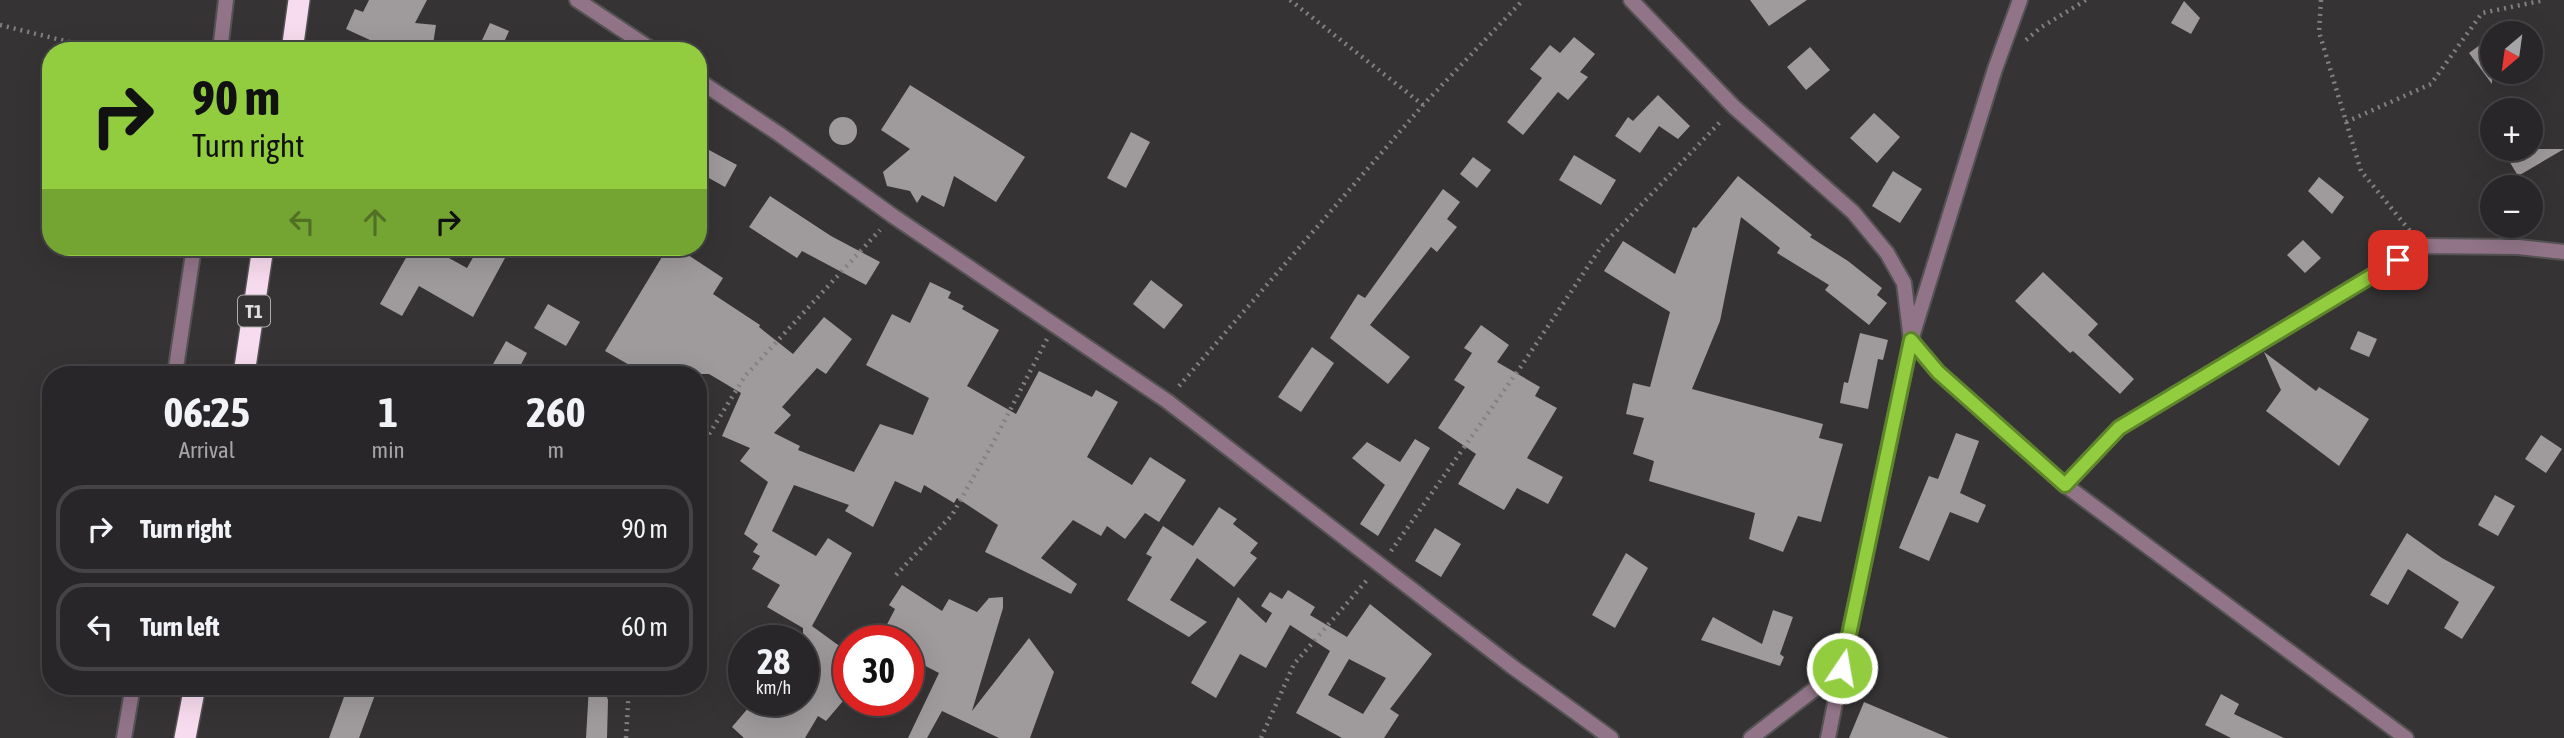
<!DOCTYPE html>
<html lang="en">
<head>
<meta charset="utf-8">
<style>
  body { margin:0; font-family:"Asap Condensed",sans-serif; background:#302e30; color:#f1f3f6; height:100vh; display:flex; flex-direction:column; font-size:26px; white-space:nowrap }
  * { box-sizing:border-box; margin:0 }
  p { font-size:23px; color:#a5a5a8 }
  .icon { flex:none; width:38px; height:38px; fill:none; stroke:currentColor; stroke-width:2; stroke-linecap:round; stroke-linejoin:round }
  .map { position:relative; flex:1; overflow:hidden }
  .side { position:absolute; left:42px; top:366px; width:665px; height:329px; display:flex; flex-direction:column; background:#282628; border-radius:28px; box-shadow:0 7px 28px #0002,0 0 0 2px #444345 }
  .side>* { flex:none }
  .banner { position:absolute; left:42px; top:42px; width:665px; height:214px; border-radius:28px; box-shadow:0 7px 28px #0002,0 0 0 2px #444345; background:#91cd3f; color:#111; overflow:hidden }
  .needle { width:46px; rotate:209deg }
  .tools { position:absolute; left:2480px; top:21px; display:grid; gap:14px }
  .tools a { display:grid; place-items:center; width:63px; height:63px; border-radius:50%; background:#282628; box-shadow:0 7px 28px #0002,0 0 0 2px #444345; font-size:35px }
  .speed { position:absolute; left:728px; top:625px; display:flex; gap:14px; font-size:35px; font-weight:700; text-align:center }
  .speed>* { display:grid; place-content:center; width:91px; height:91px; border-radius:50%; background:#282628; box-shadow:0 7px 28px #0002,0 0 0 2px #444345; line-height:1 }
  .speed small { font-size:18px; font-weight:400 }
  .speed .limit { border:10px solid #d22; background:#fff; color:#111 }
  .pin { position:absolute; display:grid; place-items:center; width:60px; height:60px; color:#fff; margin:-30px; border-radius:14px; box-shadow:0 4px 10px #0006 }
  .me { position:absolute; width:77px; margin:-38px; rotate:12deg; stroke-linejoin:round; filter:drop-shadow(0 0 5px #0008) }
  .turn { display:flex; align-items:center; gap:24px; height:147px; padding:0 35px; font-size:32px }
  .turn .icon { width:91px; height:91px; stroke-width:2.5 }
  .turn b { display:block; font-size:49px; line-height:60px }
  .lanes { display:flex; align-items:center; height:66px; padding:0 35px; background:#0003; justify-content:center; gap:35px; direction:ltr }
  .lanes .off { opacity:.35 }
  .eta { display:flex; justify-content:space-evenly; align-items:center; height:119px; text-align:center }
  .eta b { font-size:42px; font-weight:700; line-height:49px }
  ul { padding:0; list-style:none }
  li { display:flex; align-items:center; gap:21px; height:88px; margin:0 14px 10px; padding:0 21px; border:4px solid #444345; border-radius:28px }
  li div { flex:1 }
  li b { display:block; font-size:26px }
  li em { font-style:normal }
  .map>svg:first-child { display:block }
  .building { fill:#9f9b9d; fill-rule:evenodd }
  .lines { fill:none; stroke-linecap:round; stroke-linejoin:round }
  .street-casing { stroke:#555254; stroke-width:18 }
  .highway-casing { stroke:#555254; stroke-width:24 }
  .path { stroke:#838082; stroke-width:4.5; stroke-dasharray:2 5; stroke-linecap:butt }
  .street { stroke:#917488; stroke-width:14 }
  .highway { stroke:#f7dbee; stroke-width:21 }
  .route-casing { stroke:#5e8529; stroke-width:18 }
  .route { stroke:#91cd3f; stroke-width:12 }
  .labels { text-anchor:middle; stroke-width:7; stroke-linejoin:round; paint-order:stroke }
  .shield { fill:#363335; stroke:#adabac; stroke-width:2 }
  .shield-label { font-size:19px; font-weight:bold; fill:#e0dedf }
</style>
</head>
<body>
<div class="map">
<svg width="2564" height="738" viewBox="0 0 2564 738">
  <rect width="100%" height="100%" fill="#363335"/>
  <g class="building">
    <polygon points="369,0 427,0 415,23 436,25 432,51 394,51 346,29 355,9 363,12"/>
    <polygon points="1750,0 1807,0 1769,26"/>
    <polygon points="2184,1 2200,18 2191,34 2171,23"/>
    <polygon points="490,23 509,31 500,51 477,51"/>
    <polygon points="2492,36 2492,84 2469,53"/>
    <polygon points="1574,37 1595,54 1580,72 1588,77 1568,100 1558,92 1523,135 1507,122 1542,78 1530,69 1550,45 1560,53"/>
    <polygon points="1810,47 1830,70 1806,90 1787,67"/>
    <polygon points="910,85 1025,157 996,202 954,176 944,207 922,195 917,203 910,191 887,186 883,172 910,149 881,130"/>
    <polygon points="1658,95 1690,126 1678,139 1659,126 1640,153 1615,136 1628,117 1633,121"/>
    <polygon points="1874,113 1900,137 1877,163 1850,138"/>
    <circle cx="843" cy="131" r="14"/>
    <polygon points="1131,132 1150,142 1126,188 1107,178"/>
    <polygon points="2502,149 2564,149 2518,176"/>
    <polygon points="709,150 737,165 725,187 698,172"/>
    <polygon points="1574,155 1616,180 1601,205 1559,180"/>
    <polygon points="1473,157 1491,170 1477,188 1460,174"/>
    <polygon points="1893,171 1922,189 1900,223 1872,206"/>
    <polygon points="1738,176 1812,235 1810,237 1848,261 1882,288 1877,295 1887,303 1869,325 1825,290 1829,285 1777,253 1780,248 1741,217 1720,321 1692,389 1823,424 1819,438 1843,444 1821,522 1798,516 1783,552 1749,539 1755,513 1649,481 1654,461 1633,454 1644,418 1626,414 1633,383 1650,387 1670,312 1604,271 1623,241 1675,274 1693,227 1696,228"/>
    <polygon points="2319,177 2344,197 2332,214 2308,191"/>
    <polygon points="1443,189 1460,202 1447,219 1457,227 1437,252 1431,247 1370,325 1410,357 1388,384 1330,338 1358,294 1365,298"/>
    <polygon points="770,196 831,236 880,262 866,285 802,251 797,258 749,227"/>
    <polygon points="2303,240 2321,258 2305,273 2287,255"/>
    <polygon points="412,247 429,247 467,268 479,247 511,247 473,317 419,286 402,316 380,304"/>
    <polygon points="668,247 676,247 723,278 713,294 760,325 759,327 793,354 824,317 852,339 826,374 817,368 782,407 791,415 774,433 800,446 798,450 854,472 880,424 913,435 929,398 866,365 892,314 910,323 930,282 951,292 948,298 964,306 962,309 999,330 967,386 1016,414 1039,371 1092,397 1096,390 1118,402 1087,457 1132,485 1150,457 1186,480 1159,522 1145,513 1125,539 1107,526 1101,536 1073,520 1041,558 1077,584 1071,594 985,552 998,525 957,498 954,503 924,485 921,493 895,481 873,527 845,511 849,505 794,485 772,531 816,556 828,538 852,553 812,626 849,653 849,694 826,721 818,716 805,738 744,738 732,727 755,700 759,700 779,717 788,700 803,700 803,628 767,607 780,585 752,569 760,556 753,552 758,544 744,534 768,482 740,461 750,448 722,436 741,393 709,374 645,374 605,351"/>
    <polygon points="2043,272 2098,324 2088,335 2134,379 2120,394 2073,351 2070,353 2015,301"/>
    <polygon points="1151,280 1183,305 1164,329 1133,304"/>
    <polygon points="548,304 580,322 566,346 534,328"/>
    <polygon points="1481,325 1509,345 1497,362 1540,387 1535,396 1557,408 1527,458 1563,477 1548,504 1517,488 1504,510 1458,484 1476,454 1438,428 1465,387 1454,380 1472,353 1464,348"/>
    <polygon points="2358,331 2377,339 2369,357 2350,349"/>
    <polygon points="1860,333 1888,340 1883,360 1878,359 1868,409 1840,403 1844,382 1848,383"/>
    <polygon points="506,341 527,353 516,374 493,364"/>
    <polygon points="1312,347 1334,363 1301,412 1278,397"/>
    <polygon points="2264,352 2316,391 2319,387 2369,419 2339,466 2266,411 2281,390"/>
    <polygon points="1956,433 1979,441 1960,493 1986,505 1978,523 1950,512 1929,561 1899,548 1929,476 1938,479"/>
    <polygon points="2541,435 2562,449 2546,473 2525,459"/>
    <polygon points="1415,439 1430,448 1378,536 1360,524 1385,485 1352,458 1367,442 1400,462"/>
    <polygon points="2495,495 2515,506 2498,536 2478,525"/>
    <polygon points="1219,507 1237,519 1233,524 1258,543 1250,553 1257,558 1234,587 1197,558 1170,600 1207,622 1189,637 1127,600 1152,557 1146,554 1163,526 1193,546"/>
    <polygon points="1435,528 1461,544 1441,577 1415,561"/>
    <polygon points="2407,533 2442,558 2495,587 2462,639 2444,628 2459,602 2408,569 2388,605 2370,595"/>
    <polygon points="1626,553 1648,568 1615,628 1592,615"/>
    <polygon points="902,585 942,611 949,599 977,612 989,598 1003,597 1003,608 972,711 1029,638 1054,672 1030,738 999,738 942,711 927,738 908,738 939,673 908,657 908,640 879,640 895,609 889,605"/>
    <path d="M1288,590L1315,607L1310,615L1347,637L1370,604L1432,654L1390,709L1399,715L1384,738H1342L1296,713L1330,651L1290,625L1266,668L1240,654L1216,698L1191,683L1238,597L1266,623L1272,613L1261,606L1270,592L1282,599ZM1349,659L1386,678L1363,714L1328,695Z"/>
    <polygon points="1773,610 1793,617 1780,654 1784,657 1780,666 1701,640 1713,617 1762,644"/>
    <polygon points="348,686 375,695 359,738 329,738"/>
    <polygon points="589,686 603,686 608,700 607,738 586,738"/>
    <polygon points="2221,694 2239,704 2234,714 2284,738 2231,738 2205,725"/>
    <polygon points="1864,702 1949,738 1849,738"/>
  </g>
  <g class="lines">
    <defs>
      <g id="street">
        <polyline points="577,0 654,51"/>
        <polyline points="1631,0 1734,107 1853,212 1887,253 1904,283 1911,340 1938,372 2065,485 2406,738"/>
        <polyline points="220,51 226,0"/>
        <polyline points="698,80 779,134 893,216 1167,401 1514,668 1611,738"/>
        <polyline points="175,374 194,247"/>
        <polyline points="2065,485 2119,428 2421,246 2518,247 2564,252"/>
        <polyline points="1842,668 1911,340 1995,69 2020,0"/>
        <polyline points="124,738 133,686"/>
        <polyline points="1751,738 1842,668 1828,738"/>
      </g>
      <g id="highway">
        <polyline points="292,51 299,0"/>
        <polyline points="244,374 263,247"/>
        <polyline points="185,738 195,686"/>
      </g>
    </defs>
    <use href="#street" class="street-casing"/>
    <use href="#highway" class="highway-casing"/>
    <g class="path">
      <polyline points="1290,0 1423,105"/>
      <polyline points="2321,0 2319,32 2361,171 2410,231"/>
      <polyline points="0,25 106,51"/>
      <polyline points="2026,40 2040,28 2086,0"/>
      <polyline points="2346,122 2431,84 2482,13 2545,0"/>
      <polyline points="1179,386 1423,105 1523,0"/>
      <polyline points="698,452 745,376 880,230"/>
      <polyline points="1391,551 1522,365 1601,247 1722,120"/>
      <polyline points="896,575 952,515 994,441 1047,339"/>
      <polyline points="626,738 629,686"/>
      <polyline points="1261,738 1294,664 1368,579"/>
    </g>
    <use href="#street" class="street"/>
    <use href="#highway" class="highway"/>
  </g>
  <g class="lines">
    <defs>
      <polyline id="route" points="1842,668 1911,340 1938,372 2065,485 2119,428 2398,260"/>
    </defs>
    <use href="#route" class="route-casing"/>
    <use href="#route" class="route"/>
  </g>
  <g class="labels">
    <rect class="shield" x="238" y="295.5" width="32" height="31" rx="5"/>
    <g class="shield-label">
      <text x="254" y="318">T1</text>
    </g>
  </g>
</svg>
<div class="tools">
<a><svg class="needle" viewBox="-14 -14 28 28"><path d="M0-13l5 13h-10z" fill="#e53935"/><path d="M0 13l5-13h-10z" fill="#a5a5a8"/></svg></a>
<a>+</a>
<a>−</a>
</div>
<div class="speed"><div>28<small>km/h</small></div><div class="limit">30</div></div>
<div class="pin" style="left:2398px;top:260px;background:#d93025"><svg class="icon" aria-label="arrive" viewBox="0 0 24 24"><path d="M6 21V4h12l-3 4 3 4H6"/></svg></div>
<svg class="me" style="left:1842px;top:668px" viewBox="-20 -20 40 40"><circle r="17" fill="#91cd3f" stroke="#fff" stroke-width="3"/><path d="M0-11L8 9 0 5-8 9z" fill="#fff"/></svg>
<div class="banner">
<div class="turn"><svg class="icon" aria-label="right" viewBox="0 0 24 24"><path d="M7 20v-9h11M14 6l5 5-5 5"/></svg><div><b>90 m</b>Turn right</div></div>
<div class="lanes"><svg class="icon off" aria-label="left" viewBox="0 0 24 24"><path d="M17 20v-9H6M10 6l-5 5 5 5"/></svg><svg class="icon off" aria-label="ahead" viewBox="0 0 24 24"><path d="M12 20V5M6 11l6-6 6 6"/></svg><svg class="icon" aria-label="right" viewBox="0 0 24 24"><path d="M7 20v-9h11M14 6l5 5-5 5"/></svg></div>
</div>
<section class="side">
<div class="eta">
<div><b>06:25</b><p>Arrival</p></div>
<div><b>1</b><p>min</p></div>
<div><b>260</b><p>m</p></div>
</div>
<ul>
<li><svg class="icon" aria-label="right" viewBox="0 0 24 24"><path d="M7 20v-9h11M14 6l5 5-5 5"/></svg><div><b>Turn right</b></div><em>90 m</em></li>
<li><svg class="icon" aria-label="left" viewBox="0 0 24 24"><path d="M17 20v-9H6M10 6l-5 5 5 5"/></svg><div><b>Turn left</b></div><em>60 m</em></li>
</ul>
</section>
</div>
</body>
</html>
